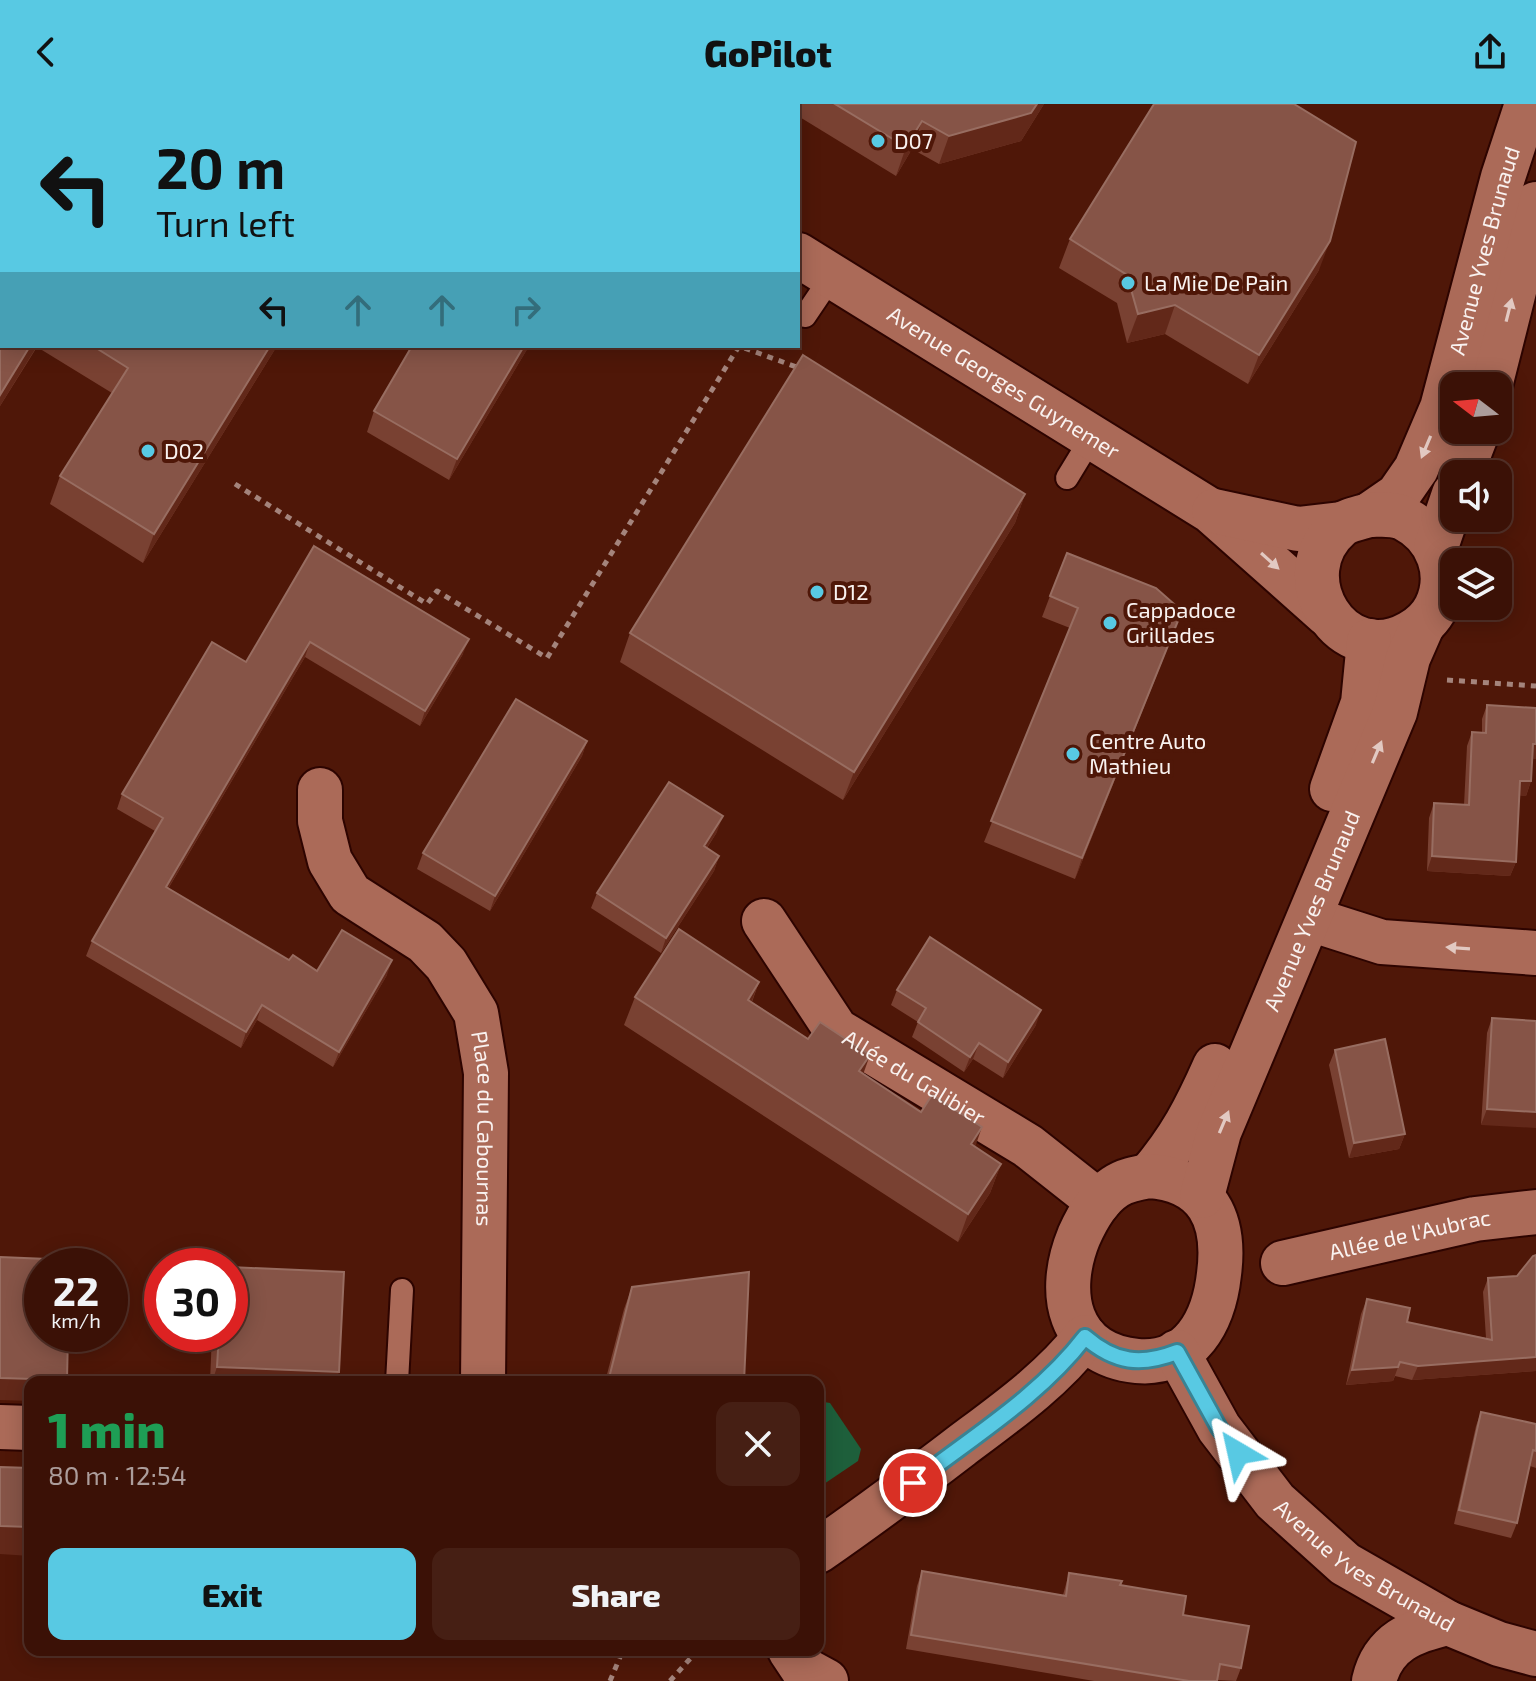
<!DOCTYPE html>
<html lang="en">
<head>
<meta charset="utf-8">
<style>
  body { margin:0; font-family:"Exo 2",sans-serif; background:#461f14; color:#f1f3f6; height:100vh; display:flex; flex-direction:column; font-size:30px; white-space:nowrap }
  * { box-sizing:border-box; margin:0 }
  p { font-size:26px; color:#ac9d9b }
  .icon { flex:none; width:44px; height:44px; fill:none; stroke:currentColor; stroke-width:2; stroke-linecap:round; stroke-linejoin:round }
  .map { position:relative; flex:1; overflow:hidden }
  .drawer { position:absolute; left:24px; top:1272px; width:800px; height:280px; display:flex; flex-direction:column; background:#3b1106; border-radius:16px; box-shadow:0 4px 20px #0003,0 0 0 2px #543128 }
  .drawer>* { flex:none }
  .guide { position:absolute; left:0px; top:0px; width:800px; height:244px; box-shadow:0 4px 20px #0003,0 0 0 2px #543128; background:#58c9e3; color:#111; overflow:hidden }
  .needle { width:52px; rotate:286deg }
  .buttons { position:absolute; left:1440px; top:268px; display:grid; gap:16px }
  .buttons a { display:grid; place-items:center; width:72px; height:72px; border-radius:16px; background:#3b1106; box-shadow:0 4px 20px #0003,0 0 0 2px #543128; font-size:40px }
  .speed { position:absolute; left:24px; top:1144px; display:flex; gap:16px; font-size:40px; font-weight:700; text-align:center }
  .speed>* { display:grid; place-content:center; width:104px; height:104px; border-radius:50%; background:#3b1106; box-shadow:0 4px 20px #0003,0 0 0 2px #543128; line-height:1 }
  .speed small { font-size:20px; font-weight:400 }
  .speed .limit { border:12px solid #d22; background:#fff; color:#111 }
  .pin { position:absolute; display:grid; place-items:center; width:68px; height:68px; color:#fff; margin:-34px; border:4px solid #fff; border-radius:50%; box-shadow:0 2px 8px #0007 }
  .me { position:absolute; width:88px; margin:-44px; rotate:324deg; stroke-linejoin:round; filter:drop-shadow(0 0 6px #0008) }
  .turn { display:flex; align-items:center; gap:28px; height:168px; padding:0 24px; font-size:36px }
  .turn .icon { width:104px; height:104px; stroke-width:2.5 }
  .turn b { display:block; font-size:56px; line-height:68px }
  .lanes { display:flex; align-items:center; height:76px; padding:0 24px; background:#0003; justify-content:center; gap:40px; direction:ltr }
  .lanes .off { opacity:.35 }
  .round { display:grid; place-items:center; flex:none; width:84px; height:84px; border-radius:16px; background:#461f14 }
  .headline { display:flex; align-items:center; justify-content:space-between; height:136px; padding:0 24px }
  h1 { font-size:48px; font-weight:800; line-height:60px; color:#1e9e55 }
  .primary-button { display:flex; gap:16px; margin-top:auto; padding:16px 24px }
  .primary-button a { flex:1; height:92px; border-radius:16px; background:#58c9e3; color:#111; font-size:32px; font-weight:800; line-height:92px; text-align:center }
  .primary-button a+a { background:#461f14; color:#f1f3f6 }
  header { display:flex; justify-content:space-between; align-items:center; height:104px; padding:0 24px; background:#58c9e3; color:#111; font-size:36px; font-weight:800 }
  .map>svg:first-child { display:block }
  .green { fill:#1e5f3b }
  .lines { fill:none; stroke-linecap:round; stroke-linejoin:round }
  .service-casing { stroke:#2d0400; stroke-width:26 }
  .minor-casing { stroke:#2d0400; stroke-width:48 }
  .path { stroke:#a4847c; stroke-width:5; stroke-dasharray:6 6; stroke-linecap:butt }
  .service { stroke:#ab6a58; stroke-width:22 }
  .minor { stroke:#ab6a58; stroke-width:44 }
  .wall { fill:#794132 }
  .shaded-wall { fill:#622819 }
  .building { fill:#865447; stroke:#986d61; stroke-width:2 }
  .oneway { fill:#e2c9c2 }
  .route-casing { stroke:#398394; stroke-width:20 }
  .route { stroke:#58c9e3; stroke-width:14 }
  .poi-dot { fill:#58c9e3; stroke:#4f1708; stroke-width:3 }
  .labels { text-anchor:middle; stroke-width:8; stroke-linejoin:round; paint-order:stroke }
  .poi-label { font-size:22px; fill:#f9f2f0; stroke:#4f1708; text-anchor:start }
  .street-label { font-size:22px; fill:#f9f2f0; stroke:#4f1708 }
</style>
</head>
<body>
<header><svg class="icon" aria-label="back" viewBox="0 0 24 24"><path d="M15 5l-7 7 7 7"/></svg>GoPilot<svg class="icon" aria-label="share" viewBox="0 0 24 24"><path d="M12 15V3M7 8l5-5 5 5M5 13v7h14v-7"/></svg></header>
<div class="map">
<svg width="1536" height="1577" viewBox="0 0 1536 1577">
  <rect width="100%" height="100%" fill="#4f1708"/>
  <polygon class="green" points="818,1297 830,1299 861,1345 858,1357 818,1384"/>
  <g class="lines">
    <defs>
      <g id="service">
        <polyline points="805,212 832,172"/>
        <polyline points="1067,374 1092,333"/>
        <polyline points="397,1278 402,1186"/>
      </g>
      <g id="minor">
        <polyline points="554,0 557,2"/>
        <path id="s1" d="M798,151L1211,407L1327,510"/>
        <polyline points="1490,282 1536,100"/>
        <polyline points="1461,370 1478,326"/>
        <polyline points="1214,407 1298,425 1341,420"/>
        <path id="s2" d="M1369,411L1398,391L1416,365L1442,304L1503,73L1527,0"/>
        <path d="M1369,411C1381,411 1394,409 1405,415C1438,432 1452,470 1436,503C1430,515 1421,523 1410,529C1341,568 1283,471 1340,422C1347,416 1360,414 1369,411Z"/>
        <polyline points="1436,443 1454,390"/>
        <polyline points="1332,685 1363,599 1369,537"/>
        <path id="s3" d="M320,686V717L330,757L350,790L425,838L446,860L476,909L486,969L483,1278"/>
        <polyline points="1310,815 1382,838 1536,849"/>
        <path id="s4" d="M764,817L836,926L1028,1042L1099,1098"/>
        <path d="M1149,1072C1180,1036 1196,1005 1215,962"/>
        <path d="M1149,1072C1208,1076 1226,1116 1219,1170C1214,1216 1191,1262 1137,1257C1067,1250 1056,1188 1079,1132C1087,1114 1098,1094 1115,1083C1125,1076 1137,1074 1149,1072Z"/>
        <path id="s5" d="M1202,1092L1219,1028L1395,608L1408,554L1422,522"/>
        <path id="s6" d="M1283,1159L1475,1115L1536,1108"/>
        <path id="s7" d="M1177,1248L1219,1324L1275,1397L1345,1460L1448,1519L1499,1540L1536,1550"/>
        <polyline points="0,1323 30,1324"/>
        <path d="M818,1447C867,1413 914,1378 961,1342C1005,1309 1052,1276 1085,1233"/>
        <polyline points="790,1546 802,1564 826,1577"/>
        <path d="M1374,1577C1383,1538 1412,1527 1448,1519"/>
      </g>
    </defs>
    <use href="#service" class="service-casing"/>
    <use href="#minor" class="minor-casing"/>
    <g class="path">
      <polyline points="205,2 206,0"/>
      <polyline points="235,380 427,500 437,487 547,554 739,242 802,265"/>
      <polyline points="1447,576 1536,582"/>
      <polyline points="610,1577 623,1546"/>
      <polyline points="670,1577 698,1546"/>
    </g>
    <use href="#service" class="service"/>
    <use href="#minor" class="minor"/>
  </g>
  <g class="wall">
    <polygon points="0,0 186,0 185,2 2,2 2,242 277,242 143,459 50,400 60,372 112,289 37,243 0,302"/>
    <polygon points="780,0 1044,0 1021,37 939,60 912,45 896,72 798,12 798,2 782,2"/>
    <polygon points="1070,135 1319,166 1248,280 1165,230 1127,239 1117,199 1059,164"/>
    <polygon points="412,242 529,242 449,376 367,328 374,307"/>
    <polygon points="1025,390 1015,419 843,696 620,558 630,529"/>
    <polygon points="314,442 463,550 420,622 305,553 168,785 289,856 317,867 387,871 333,963 257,916 241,944 86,852 92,837 155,727 117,705 122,690 246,558"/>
    <polygon points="1050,492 1174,528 1075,775 984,738 1070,524 1042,513"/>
    <polygon points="1487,601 1536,655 1532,654 1531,677 1526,692 1519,691 1516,758 1510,772 1427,767 1429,714 1434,699 1464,701 1467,642 1472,628 1482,628 1482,615"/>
    <polygon points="587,637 582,652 490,807 417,765 423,749"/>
    <polygon points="717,728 707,744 719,752 714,767 661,849 591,804 597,789"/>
    <polygon points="759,878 752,898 1001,1060 990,1089 958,1138 624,921 635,893"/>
    <polygon points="897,886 1036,921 1003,974 973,955 964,968 912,933 918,918 891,901"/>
    <polygon points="1492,914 1536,917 1481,1021 1487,929"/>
    <polygon points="1335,946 1405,1030 1399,1045 1349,1054 1329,961"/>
    <polygon points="1517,1172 1536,1267 1412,1276 1395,1272 1393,1277 1346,1281 1361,1210 1367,1195 1407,1218 1486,1234 1483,1188 1488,1174"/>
    <polygon points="632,1183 744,1278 605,1278 624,1205"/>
    <polygon points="212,1230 230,1230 336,1278 210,1278"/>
    <polygon points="1481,1308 1536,1320 1536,1364 1530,1362 1517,1419 1511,1434 1454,1420 1476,1322"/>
    <polygon points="922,1467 1063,1491 1069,1469 1120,1481 1183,1511 1241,1564 1236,1577 1217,1576 1217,1577 1094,1577 906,1545 917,1482"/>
  </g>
  <g class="shaded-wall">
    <polygon points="1037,0 1044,0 1021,37 939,60 949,32"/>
    <polygon points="922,17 912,45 896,72 906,43"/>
    <polygon points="1330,137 1319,166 1248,280 1259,251"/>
    <polygon points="1175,201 1165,230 1127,239 1138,210"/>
    <polygon points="30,242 37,242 0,302 0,291"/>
    <polygon points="270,242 277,242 143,459 154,430"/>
    <polygon points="524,242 529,242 449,376 457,355"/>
    <polygon points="1025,390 1015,419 843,696 854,668"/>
    <polygon points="1182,507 1174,528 1075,775 1082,754"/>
    <polygon points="469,535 463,550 420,622 425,607"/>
    <polygon points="310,538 305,553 160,798 166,783"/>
    <polygon points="587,637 582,652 490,807 495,792"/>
    <polygon points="1533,640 1536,640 1536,655 1527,654"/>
    <polygon points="1520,677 1531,677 1526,692 1515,691"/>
    <polygon points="723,712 717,728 698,757 704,742"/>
    <polygon points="719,752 714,767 661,849 666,834"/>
    <polygon points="1432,752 1516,758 1510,772 1427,767"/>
    <polygon points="392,856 387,871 333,963 339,948"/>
    <polygon points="759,878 748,907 748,896"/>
    <polygon points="262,901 257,916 241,944 246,928"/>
    <polygon points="1041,906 1036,921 1003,974 1008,958"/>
    <polygon points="979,939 973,955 964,968 970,953"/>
    <polygon points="870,951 860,979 859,967"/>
    <polygon points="1487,1005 1536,1008 1536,1024 1481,1021"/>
    <polygon points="982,1023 972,1052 971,1040"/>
    <polygon points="1405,1030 1399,1045 1349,1054 1354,1039"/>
    <polygon points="1001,1060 990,1089 958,1138 968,1110"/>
    <polygon points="1536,1253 1536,1267 1412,1276 1418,1262"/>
    <polygon points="217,1263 339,1268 336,1278 212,1278"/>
    <polygon points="1398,1263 1393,1277 1346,1281 1352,1266"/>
    <polygon points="0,1274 67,1276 66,1278 30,1278 30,1297 0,1296"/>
    <polygon points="0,1422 30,1423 30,1452 0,1450"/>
  </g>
  <g class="building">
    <polygon points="0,0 179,0 178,2 2,2 2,242 30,242 0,291"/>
    <polygon points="290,0 376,0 379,2 288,2"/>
    <polygon points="459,0 473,0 477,2 458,2"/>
    <polygon points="835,0 1037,0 1031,9 949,32 922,17 906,43"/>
    <polygon points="1154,0 1294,0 1356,38 1330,137 1259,251 1175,201 1138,210 1127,171 1070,135"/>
    <polygon points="93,242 270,242 154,430 60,372 128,264"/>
    <polygon points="412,242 524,242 457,355 374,307"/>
    <polygon points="803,251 1025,390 854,668 630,529"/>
    <polygon points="314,442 469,535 425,607 310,538 166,783 289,856 293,851 317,867 342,826 392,856 339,948 262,901 246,928 92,837 163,714 122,690 212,538 246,558"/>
    <polygon points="1067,449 1156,484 1182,507 1082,754 991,717 1078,504 1050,492"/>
    <polygon points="516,595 587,637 495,792 423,749"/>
    <polygon points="1487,601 1536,604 1536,640 1533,640 1531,677 1520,677 1516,758 1432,752 1434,699 1469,701 1472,628 1486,629"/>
    <polygon points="669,678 723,712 704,742 719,752 666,834 597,789"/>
    <polygon points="679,825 759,878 748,896 808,935 820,918 870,951 859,967 921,1008 932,991 982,1023 971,1040 1001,1060 968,1110 635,893"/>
    <polygon points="930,833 1041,906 1008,958 979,939 970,953 918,918 926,904 897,886"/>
    <polygon points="1492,914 1536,917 1536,1008 1487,1005"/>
    <polygon points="1385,935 1405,1030 1354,1039 1335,946"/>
    <polygon points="1536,1151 1536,1253 1418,1262 1400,1258 1398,1263 1352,1266 1367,1195 1410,1204 1407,1218 1492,1236 1488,1174 1517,1172 1533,1152"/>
    <polygon points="0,1153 71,1156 71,1162 42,1162 42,1230 68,1230 67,1276 0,1274"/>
    <polygon points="230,1163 344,1168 339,1268 217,1263 219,1230 230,1230"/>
    <polygon points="749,1168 744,1278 608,1278 632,1183"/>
    <polygon points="1481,1308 1536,1320 1536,1347 1533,1346 1517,1419 1459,1406"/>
    <polygon points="0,1363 30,1364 30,1423 0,1422"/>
    <polygon points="922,1467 1066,1492 1069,1469 1122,1477 1120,1481 1186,1492 1183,1511 1249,1522 1241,1564 1220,1560 1217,1577 1189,1577 911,1531"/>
  </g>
  <defs><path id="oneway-solid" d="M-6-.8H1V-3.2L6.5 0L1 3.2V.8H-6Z" transform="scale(2)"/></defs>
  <g class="oneway">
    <use href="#oneway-solid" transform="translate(1509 206) rotate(-76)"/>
    <use href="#oneway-solid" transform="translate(1426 343) rotate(113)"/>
    <use href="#oneway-solid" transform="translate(1270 457) rotate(42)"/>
    <use href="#oneway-solid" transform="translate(1377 648) rotate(-67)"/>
    <use href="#oneway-solid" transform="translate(1458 844) rotate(-176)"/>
    <use href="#oneway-solid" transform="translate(1224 1018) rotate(-67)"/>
  </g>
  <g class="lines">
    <defs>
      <path id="route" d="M913,1379C971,1334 1040,1292 1085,1233C1115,1259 1141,1262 1177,1248L1219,1324L1238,1349"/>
    </defs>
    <use href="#route" class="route-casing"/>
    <use href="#route" class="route"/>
  </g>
  <g class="poi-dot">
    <circle cx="878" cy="37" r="8"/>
    <circle cx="1128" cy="179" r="8"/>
    <circle cx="148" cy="347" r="8"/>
    <circle cx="817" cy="488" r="8"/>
    <circle cx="1110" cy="519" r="8"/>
    <circle cx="1073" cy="650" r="8"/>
  </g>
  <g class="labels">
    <g class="poi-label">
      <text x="894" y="45">D07</text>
      <text x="1144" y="187">La Mie De Pain</text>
      <text x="164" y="355">D02</text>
      <text x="833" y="496">D12</text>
      <text x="1126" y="514">Cappadoce<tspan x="1126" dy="25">Grillades</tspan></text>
      <text x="1089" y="645">Centre Auto<tspan x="1089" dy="25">Mathieu</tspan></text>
    </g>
    <g class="street-label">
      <text dy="8" stroke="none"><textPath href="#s2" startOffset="296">Avenue Yves Brunaud</textPath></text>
      <text dy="8" stroke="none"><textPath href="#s1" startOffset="242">Avenue Georges Guynemer</textPath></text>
      <text dy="8" stroke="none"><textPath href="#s5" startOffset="306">Avenue Yves Brunaud</textPath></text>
      <text dy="8" stroke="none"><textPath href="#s4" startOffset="222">Allée du Galibier</textPath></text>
      <text dy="8" stroke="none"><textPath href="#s3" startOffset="404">Place du Cabournas</textPath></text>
      <text dy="8" stroke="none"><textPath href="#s6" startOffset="130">Allée de l'Aubrac</textPath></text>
      <text dy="8" stroke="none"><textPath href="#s7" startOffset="290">Avenue Yves Brunaud</textPath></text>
    </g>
  </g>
</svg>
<div class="buttons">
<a><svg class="needle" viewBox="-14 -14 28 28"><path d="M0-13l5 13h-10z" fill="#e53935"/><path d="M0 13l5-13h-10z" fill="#ac9d9b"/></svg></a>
<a><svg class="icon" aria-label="sound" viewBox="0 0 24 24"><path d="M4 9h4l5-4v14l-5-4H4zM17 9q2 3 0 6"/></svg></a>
<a><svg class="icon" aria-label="layers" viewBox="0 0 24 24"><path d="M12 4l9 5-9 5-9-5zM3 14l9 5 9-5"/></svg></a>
</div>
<div class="speed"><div>22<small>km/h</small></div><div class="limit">30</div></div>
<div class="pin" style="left:913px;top:1379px;background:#d93025"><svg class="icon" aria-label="arrive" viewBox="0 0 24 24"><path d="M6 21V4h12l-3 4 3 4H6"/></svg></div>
<svg class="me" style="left:1238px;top:1349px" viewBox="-20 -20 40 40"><path d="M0-17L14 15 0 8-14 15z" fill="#58c9e3" stroke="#fff" stroke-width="4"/></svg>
<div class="guide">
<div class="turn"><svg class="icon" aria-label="left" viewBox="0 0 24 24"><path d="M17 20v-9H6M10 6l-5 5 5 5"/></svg><div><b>20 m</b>Turn left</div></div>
<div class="lanes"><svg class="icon" aria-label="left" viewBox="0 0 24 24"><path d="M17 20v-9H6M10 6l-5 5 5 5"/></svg><svg class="icon off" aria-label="ahead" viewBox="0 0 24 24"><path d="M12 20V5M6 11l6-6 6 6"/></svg><svg class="icon off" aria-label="ahead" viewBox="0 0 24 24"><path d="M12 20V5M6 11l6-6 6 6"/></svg><svg class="icon off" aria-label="right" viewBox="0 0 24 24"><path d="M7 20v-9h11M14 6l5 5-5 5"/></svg></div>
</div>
<section class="drawer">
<div class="headline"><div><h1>1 min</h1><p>80 m · 12:54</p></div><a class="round"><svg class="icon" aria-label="close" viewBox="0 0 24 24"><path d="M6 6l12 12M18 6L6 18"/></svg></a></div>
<div class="primary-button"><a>Exit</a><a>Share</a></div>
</section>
</div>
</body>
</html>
